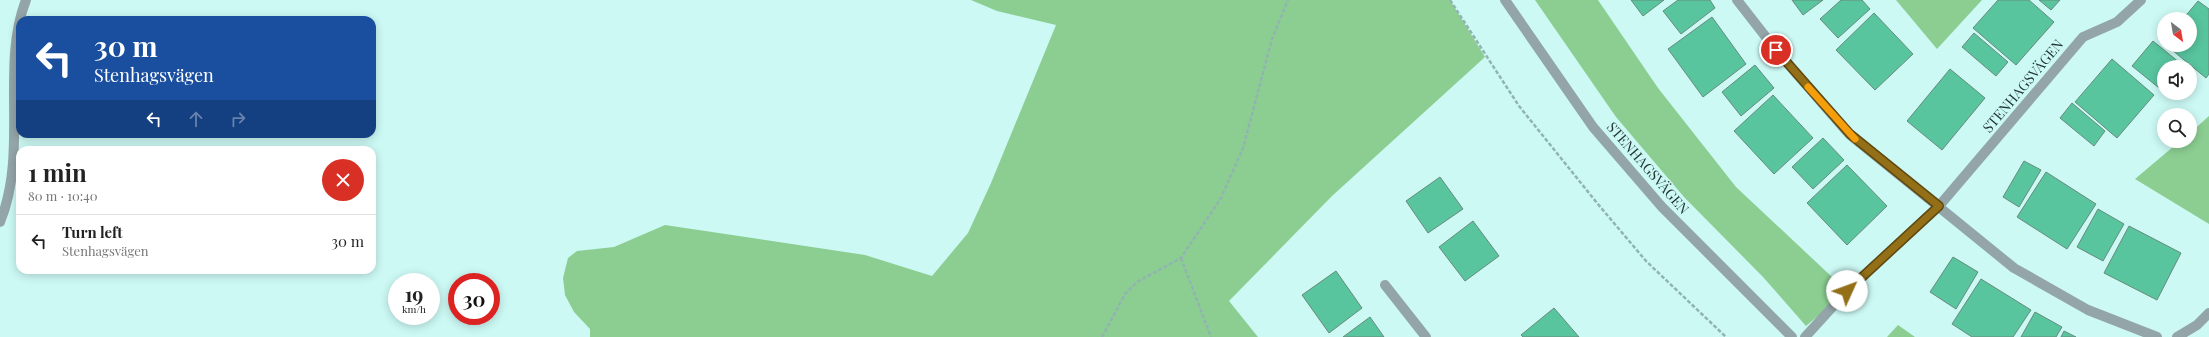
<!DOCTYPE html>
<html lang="en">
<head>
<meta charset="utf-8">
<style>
  body { margin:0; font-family:"Playfair Display",serif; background:#f6f6f6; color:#222; height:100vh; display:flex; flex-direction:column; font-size:15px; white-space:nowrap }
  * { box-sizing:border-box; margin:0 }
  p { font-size:13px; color:#767676 }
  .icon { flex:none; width:22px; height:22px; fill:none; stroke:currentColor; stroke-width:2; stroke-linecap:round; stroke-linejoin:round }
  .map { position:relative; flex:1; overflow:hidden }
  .details { position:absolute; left:16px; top:146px; width:360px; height:128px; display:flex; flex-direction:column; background:#fff; border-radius:12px; box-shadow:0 2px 10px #0003 }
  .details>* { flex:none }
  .guide { position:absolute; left:16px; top:16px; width:360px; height:122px; border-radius:12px; box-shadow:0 2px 10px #0003; background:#1a4fa0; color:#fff; overflow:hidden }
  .needle { width:26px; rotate:149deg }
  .tools { position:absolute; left:2157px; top:12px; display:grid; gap:8px }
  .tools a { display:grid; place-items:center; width:40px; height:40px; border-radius:50%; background:#fff; box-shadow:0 2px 10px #0003; font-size:20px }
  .speed { position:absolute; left:388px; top:273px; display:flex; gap:8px; font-size:20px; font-weight:700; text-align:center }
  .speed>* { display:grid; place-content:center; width:52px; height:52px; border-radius:50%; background:#fff; box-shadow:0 2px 10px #0003; line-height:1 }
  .speed small { font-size:10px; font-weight:400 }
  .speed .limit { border:6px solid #d22; background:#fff; color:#111 }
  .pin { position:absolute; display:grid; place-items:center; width:34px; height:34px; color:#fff; margin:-17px; border:2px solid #fff; border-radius:50%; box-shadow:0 1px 4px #0007 }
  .me { position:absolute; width:44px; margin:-22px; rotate:47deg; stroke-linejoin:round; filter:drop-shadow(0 0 3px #0008) }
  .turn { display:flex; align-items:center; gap:14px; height:84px; padding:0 12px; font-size:18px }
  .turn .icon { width:52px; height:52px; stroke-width:2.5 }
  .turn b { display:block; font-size:28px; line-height:34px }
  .lanes { display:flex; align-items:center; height:38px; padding:0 12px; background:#0003; justify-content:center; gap:20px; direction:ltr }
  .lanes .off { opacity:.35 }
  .round { display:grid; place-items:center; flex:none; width:42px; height:42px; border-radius:21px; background:#f6f6f6 }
  .headline { display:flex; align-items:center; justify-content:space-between; height:68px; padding:0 12px }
  h1 { font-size:24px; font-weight:700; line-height:30px }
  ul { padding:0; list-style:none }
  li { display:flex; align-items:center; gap:12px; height:52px; padding:0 12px; border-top:1px solid #e0e0e0 }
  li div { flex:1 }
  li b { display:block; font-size:15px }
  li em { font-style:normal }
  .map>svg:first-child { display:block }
  .green { fill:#8cce92 }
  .building { fill:#58c59f; stroke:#678b7c }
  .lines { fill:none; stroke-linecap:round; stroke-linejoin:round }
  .path { stroke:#91b4b0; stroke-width:2.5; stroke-dasharray:4 2; stroke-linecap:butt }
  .minor { stroke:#93a5a8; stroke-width:10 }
  .route-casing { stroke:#60490f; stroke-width:10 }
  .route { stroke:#937017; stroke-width:7 }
  .slow { stroke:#f59e0b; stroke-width:7 }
  .labels { text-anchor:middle; stroke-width:3; stroke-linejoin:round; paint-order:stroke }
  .street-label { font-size:14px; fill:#1f302e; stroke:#ccf9f4 }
</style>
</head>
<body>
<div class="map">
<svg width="2209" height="337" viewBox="0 0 2209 337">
  <rect width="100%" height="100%" fill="#ccf9f4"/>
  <g class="green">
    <polygon points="971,0 1450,0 1485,57 1332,196 1229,301 1258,337 590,337 590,329 574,312 565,295 563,278 568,258 577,251 614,247 665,225 865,255 932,276 968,233 991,183 1056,25 997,11"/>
    <polygon points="1535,0 1598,0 1658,88 1736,187 1847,291 1806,326 1763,277 1684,197 1616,117"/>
    <polygon points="1896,0 1982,0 1937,49"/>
    <polygon points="2209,116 2209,224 2135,179 2180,141 2190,141 2190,133"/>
    <polygon points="1898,325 1915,337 1887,337"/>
  </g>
  <g class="building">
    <polygon points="1631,0 1664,0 1643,16"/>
    <polygon points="1678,0 1710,0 1715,8 1681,34 1663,11"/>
    <polygon points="1792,0 1823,0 1803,15"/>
    <polygon points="1841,0 1862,0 1870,9 1838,38 1820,19"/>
    <polygon points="1998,0 2029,0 2054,22 2016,65 1973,28"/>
    <polygon points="2039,0 2060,0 2051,10"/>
    <polygon points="2198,1 2209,9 2209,74 2206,78 2166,45 2190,45 2190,19 2183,19"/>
    <polygon points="1874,13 1913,54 1875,90 1836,50"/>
    <polygon points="1712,17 1746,64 1703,97 1668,49"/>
    <polygon points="1974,33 2008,62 1996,76 1962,47"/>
    <polygon points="2153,41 2185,67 2164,67 2164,92 2132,66"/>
    <polygon points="2112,59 2154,95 2117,138 2075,102"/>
    <polygon points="1755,65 1774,88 1741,116 1722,92"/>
    <polygon points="1950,69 1985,98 1942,150 1907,121"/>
    <polygon points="1773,95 1813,138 1774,174 1734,131"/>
    <polygon points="2072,103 2105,131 2094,146 2060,118"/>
    <polygon points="1823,138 1844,160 1813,189 1792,167"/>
    <polygon points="2024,161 2041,170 2019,207 2003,197"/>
    <polygon points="1847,165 1887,206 1847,245 1807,203"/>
    <polygon points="2046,172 2096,204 2067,249 2017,217"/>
    <polygon points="1440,177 1463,209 1428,233 1406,201"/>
    <polygon points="2098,209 2124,224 2103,261 2077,247"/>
    <polygon points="1473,221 1499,256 1465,281 1439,247"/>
    <polygon points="2129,226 2181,253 2157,300 2104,273"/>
    <polygon points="1953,257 1978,272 1956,309 1930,292"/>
    <polygon points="1336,271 1362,308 1329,333 1302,295"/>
    <polygon points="1981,279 2031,310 2013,337 1972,337 1952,324"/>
    <polygon points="1554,308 1579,337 1523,337 1521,335"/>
    <polygon points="2035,312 2062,327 2056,337 2021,337"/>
    <polygon points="1370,317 1384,337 1343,337"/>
    <polygon points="2064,331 2076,337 2061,337"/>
  </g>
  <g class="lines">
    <g class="path">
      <polyline points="1450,0 1519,106 1597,203 1646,261 1726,337"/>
      <polyline points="1181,258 1211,337"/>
      <polyline points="1102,337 1125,294 1137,282 1181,258 1221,198 1243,148 1272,39 1288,0"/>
    </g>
    <g class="minor">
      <polyline points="1505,0 1593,127 1662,207 1792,337"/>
      <polyline points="1737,0 1776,50 1849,134 2014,268 2088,310 2157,337"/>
      <path d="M0,222C29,152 0,66 26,0"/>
      <polyline points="1385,285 1426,337"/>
      <polyline points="1805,337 1847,291 1939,206 2083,37 2117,22 2141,0"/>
      <polyline points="2177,337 2197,325 2209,313"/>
    </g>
  </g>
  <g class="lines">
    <defs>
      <polyline id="route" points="1776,50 1850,134 1939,206 1847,291"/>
    </defs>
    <use href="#route" class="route-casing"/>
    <use href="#route" class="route"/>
    <polyline class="slow" points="1808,87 1855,139"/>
  </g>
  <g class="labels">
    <g class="street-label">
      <text transform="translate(2023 86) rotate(-50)" y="5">STENHAGSVÄGEN</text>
      <text transform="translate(1648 168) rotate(49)" y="5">STENHAGSVÄGEN</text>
    </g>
  </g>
</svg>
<div class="tools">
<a><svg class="needle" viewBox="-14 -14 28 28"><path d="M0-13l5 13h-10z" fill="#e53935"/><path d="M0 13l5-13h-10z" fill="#767676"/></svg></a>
<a><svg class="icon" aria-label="sound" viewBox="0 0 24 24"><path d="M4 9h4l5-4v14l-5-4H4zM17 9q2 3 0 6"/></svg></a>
<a><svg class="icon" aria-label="search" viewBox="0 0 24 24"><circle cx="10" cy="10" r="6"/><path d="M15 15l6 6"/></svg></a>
</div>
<div class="speed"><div>19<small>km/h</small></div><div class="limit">30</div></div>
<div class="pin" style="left:1776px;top:50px;background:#d93025"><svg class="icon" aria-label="arrive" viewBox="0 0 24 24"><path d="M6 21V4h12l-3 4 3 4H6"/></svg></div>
<svg class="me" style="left:1847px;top:291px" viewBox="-20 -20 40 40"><circle r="19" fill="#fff"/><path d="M0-13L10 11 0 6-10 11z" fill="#937017"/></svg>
<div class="guide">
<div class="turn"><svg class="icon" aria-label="left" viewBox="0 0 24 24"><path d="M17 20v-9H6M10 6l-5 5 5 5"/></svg><div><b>30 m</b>Stenhagsvägen</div></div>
<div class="lanes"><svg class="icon" aria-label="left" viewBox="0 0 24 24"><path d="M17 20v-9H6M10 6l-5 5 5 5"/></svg><svg class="icon off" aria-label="ahead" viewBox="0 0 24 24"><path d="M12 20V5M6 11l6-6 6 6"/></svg><svg class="icon off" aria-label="right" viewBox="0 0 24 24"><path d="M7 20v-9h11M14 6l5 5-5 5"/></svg></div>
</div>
<section class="details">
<div class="headline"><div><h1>1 min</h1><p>80 m · 10:40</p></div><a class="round" style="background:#d93025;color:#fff"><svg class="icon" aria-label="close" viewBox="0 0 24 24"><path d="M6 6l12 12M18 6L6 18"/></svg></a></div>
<ul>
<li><svg class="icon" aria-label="left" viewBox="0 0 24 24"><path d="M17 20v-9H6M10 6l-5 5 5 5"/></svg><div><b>Turn left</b><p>Stenhagsvägen</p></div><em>30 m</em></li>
</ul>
</section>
</div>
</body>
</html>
